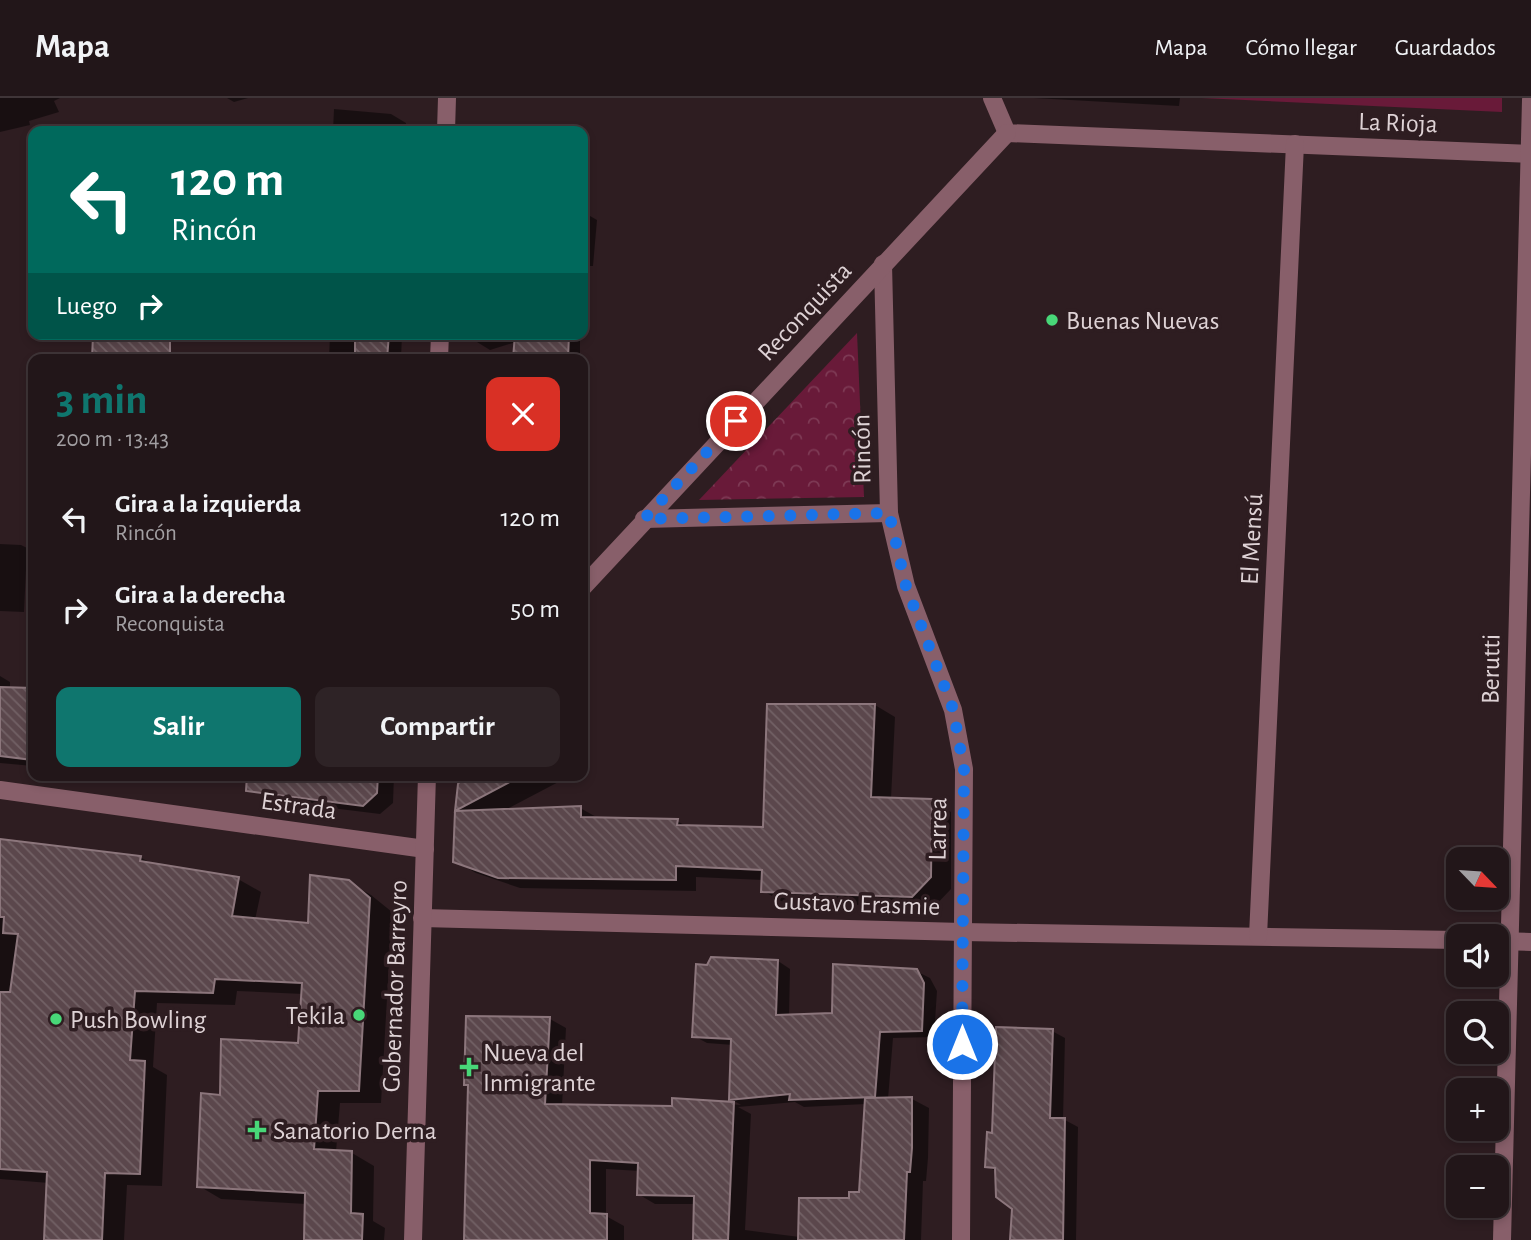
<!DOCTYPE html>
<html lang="es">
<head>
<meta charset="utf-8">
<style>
  body { margin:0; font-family:"Alegreya Sans",sans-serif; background:#2e2326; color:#f1f3f6; height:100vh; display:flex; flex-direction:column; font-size:26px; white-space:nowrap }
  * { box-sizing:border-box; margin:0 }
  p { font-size:23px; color:#a29fa2 }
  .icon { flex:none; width:38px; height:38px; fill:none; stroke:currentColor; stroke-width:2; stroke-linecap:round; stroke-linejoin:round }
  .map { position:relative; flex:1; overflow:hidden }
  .panel { position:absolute; left:28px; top:256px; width:560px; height:427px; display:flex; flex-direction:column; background:#221619; border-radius:14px; box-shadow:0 4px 10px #0003,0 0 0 2px #3f3538 }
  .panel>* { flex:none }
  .top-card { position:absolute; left:28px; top:28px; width:560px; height:214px; border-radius:14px; box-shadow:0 4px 10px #0003,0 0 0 2px #3f3538; background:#00695c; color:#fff; overflow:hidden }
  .needle { width:46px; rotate:115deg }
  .fabs { position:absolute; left:1446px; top:749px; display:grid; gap:14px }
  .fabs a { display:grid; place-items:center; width:63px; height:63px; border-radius:14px; background:#221619; box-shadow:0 4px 10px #0003,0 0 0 2px #3f3538; font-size:35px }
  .pin { position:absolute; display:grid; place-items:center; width:60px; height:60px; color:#fff; margin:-30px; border:4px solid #fff; border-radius:50%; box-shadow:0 2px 7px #0007 }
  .me { position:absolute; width:77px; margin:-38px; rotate:0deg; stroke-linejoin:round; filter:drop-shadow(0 0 5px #0008) }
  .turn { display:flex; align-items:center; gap:24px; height:147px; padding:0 28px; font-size:32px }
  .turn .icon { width:91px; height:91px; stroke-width:2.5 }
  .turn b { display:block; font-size:49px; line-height:60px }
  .then { display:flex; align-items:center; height:66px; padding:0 28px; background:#0003; gap:14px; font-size:26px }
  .round { display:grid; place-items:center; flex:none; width:74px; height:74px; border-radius:14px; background:#2e2326 }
  .headline { display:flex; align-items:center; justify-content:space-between; height:119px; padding:0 28px }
  h1 { font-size:42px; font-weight:700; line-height:52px; color:#0f766e }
  .cta { display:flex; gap:14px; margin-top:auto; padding:14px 28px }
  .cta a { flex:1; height:80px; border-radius:14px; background:#0f766e; color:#fff; font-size:28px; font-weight:700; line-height:80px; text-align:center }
  .cta a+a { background:#2e2326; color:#f1f3f6 }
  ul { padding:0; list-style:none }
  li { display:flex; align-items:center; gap:21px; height:91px; padding:0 28px }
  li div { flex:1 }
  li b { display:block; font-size:26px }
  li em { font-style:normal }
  header { display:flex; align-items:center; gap:42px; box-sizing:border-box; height:98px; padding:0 35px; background:#221619; border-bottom:2px solid #3f3538 }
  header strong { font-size:33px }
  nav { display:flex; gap:38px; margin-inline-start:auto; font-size:24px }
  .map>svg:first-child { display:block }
  .park { fill:url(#park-crowns) }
  .garden { fill:#691a39 }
  .shadow { fill:#0007; fill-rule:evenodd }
  .building { fill:url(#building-back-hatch); stroke:#8c767c; stroke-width:2 }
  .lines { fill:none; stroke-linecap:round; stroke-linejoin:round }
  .minor { stroke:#885f6a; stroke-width:18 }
  .route { stroke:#1a73e8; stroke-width:12; stroke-dasharray:0 21.6 }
  .poi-dot { fill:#48d778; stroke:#2e1d21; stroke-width:2.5 }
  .labels { text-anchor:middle; stroke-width:7; stroke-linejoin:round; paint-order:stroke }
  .street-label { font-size:26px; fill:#ded2d5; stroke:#2e1d21 }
  .poi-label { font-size:26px; fill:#ded2d5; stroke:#2e1d21; text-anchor:start }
</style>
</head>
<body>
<header>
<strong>Mapa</strong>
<nav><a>Mapa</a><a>Cómo llegar</a><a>Guardados</a></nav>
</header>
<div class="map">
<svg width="1531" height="1142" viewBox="0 0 1531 1142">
  <defs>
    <pattern id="park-crowns" width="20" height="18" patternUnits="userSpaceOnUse" patternTransform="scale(1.75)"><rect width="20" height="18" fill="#691a39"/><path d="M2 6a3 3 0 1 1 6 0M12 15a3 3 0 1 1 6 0" fill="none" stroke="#7e3a55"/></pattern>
    <pattern id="building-back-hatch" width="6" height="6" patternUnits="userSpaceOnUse" patternTransform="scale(1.75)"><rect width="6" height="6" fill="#5b474c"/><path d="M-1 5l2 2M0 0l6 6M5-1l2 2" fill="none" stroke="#726165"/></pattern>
  </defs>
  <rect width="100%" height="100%" fill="#2e1d21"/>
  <polygon class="park" points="857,235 864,399 699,402"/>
  <polygon class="garden" points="1201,0 1502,0 1502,14"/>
  <g class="shadow">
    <polygon points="0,0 60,0 54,3 59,14 29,23 30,27 0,34"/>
    <polygon points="227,0 248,0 234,4"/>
    <polygon points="1034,0 1180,0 1179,8"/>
    <polygon points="334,11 391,16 406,25 406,33 333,33"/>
    <polygon points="583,114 597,122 593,168 583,168"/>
    <polygon points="330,236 402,236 401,261 329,261"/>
    <polygon points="477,236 580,236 580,261 515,261 516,244 490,252 477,244"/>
    <polygon points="0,446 21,447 27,450 24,514 0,513"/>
    <polygon points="0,578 10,584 10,591 33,592 33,668 0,665"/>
    <polygon points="875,607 895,619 891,701 931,703 951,714 951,791 933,810 783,804 763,793 763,782 696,779 696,793 520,790 476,775 455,763 459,687 467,677 564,677 566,680 503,713 580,710 600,721 677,723 688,729 765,731"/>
    <polygon points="217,677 394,677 393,705 380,716 307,707 291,698 241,680"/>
    <polygon points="0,744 140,759 154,767 238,781 261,794 255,822 309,826 348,784 371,797 392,814 381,1005 340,1005 336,1054 352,1055 374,1068 373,1123 385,1130 384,1142 305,1142 306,1106 221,1101 199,1088 222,999 300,947 303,896 237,893 235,907 157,905 153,969 167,977 162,1088 127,1087 124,1142 46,1142 49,1085 0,1081"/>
    <path d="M778,863L790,871L789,918L834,916L916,873L930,880L937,893L934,939L893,940L888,1001H912L929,1010L928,1060L926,1083H923L921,1142H695V1106H655L638,1096L640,1073L606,1071V1118L624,1128V1142H466L470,989L465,986L550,921L566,930L562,1008L674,1009V1002L741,1007L731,1001L733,947L707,945L694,938ZM795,1004L804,1009L866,1006L861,1096L800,1139L745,1132L751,1016L738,1009Z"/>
    <polygon points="1052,933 1065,940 1063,1021 1078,1029 1076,1142 1012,1142 1014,1110 997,1074 987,1068 993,1036"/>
  </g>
  <g class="building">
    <polygon points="355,236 389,236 387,261 355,261"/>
    <polygon points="515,236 569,237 568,261 513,261"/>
    <polygon points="93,237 170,239 170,261 92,261"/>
    <polygon points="0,589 33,590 33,662 0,658"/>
    <polygon points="767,606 875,606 871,699 932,701 931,779 912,799 761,794 762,772 676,768 676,782 498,780 453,764 455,713 581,708 581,719 678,721 677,727 763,729"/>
    <polygon points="247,677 378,677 377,695 363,708 246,693"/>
    <polygon points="465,677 523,677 455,713 458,686"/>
    <polygon points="0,741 141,758 140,763 239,779 232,818 308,825 310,777 349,782 370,800 359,993 318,993 314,1051 352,1053 351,1115 363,1116 362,1142 304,1142 305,1095 197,1089 201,995 220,997 221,941 298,945 302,885 215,881 213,895 135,893 130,962 145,963 140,1076 105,1075 102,1142 44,1142 47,1074 0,1071 0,894 10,894 18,836 3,835 4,819 0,819"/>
    <polygon points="711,859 778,862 776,917 832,915 833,866 917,871 924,885 922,933 880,934 875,999 789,1002 790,996 729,1002 731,941 692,939 696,866 707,867"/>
    <polygon points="466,918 550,919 545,1006 672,1008 672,1000 734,1004 728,1142 693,1142 694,1098 637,1097 638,1065 590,1062 590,1115 607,1116 607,1142 464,1142 468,987 464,987"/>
    <polygon points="996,929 1053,931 1050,1020 1065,1020 1063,1142 1010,1142 1012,1111 996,1099 995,1070 985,1069 987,1034 992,1035"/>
    <polygon points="912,999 912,1050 910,1074 907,1074 904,1142 798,1142 799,1100 849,1100 849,1094 859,1094 865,1000"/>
  </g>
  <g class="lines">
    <g class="minor">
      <polyline points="992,0 1007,35 1531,56"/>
      <polyline points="446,33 447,0"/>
      <polyline points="439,261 440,236"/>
      <polyline points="889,415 906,488 953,612 964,671 961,1142"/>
      <polyline points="644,421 889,415 883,166"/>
      <polyline points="583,489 1007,35"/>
      <polyline points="0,692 425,751"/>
      <polyline points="422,820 963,834 1458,842"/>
      <polyline points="1258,838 1295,46"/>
      <polyline points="1496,843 1531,844"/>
      <polyline points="413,1142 427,677"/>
      <polyline points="1502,1142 1531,2"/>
    </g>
  </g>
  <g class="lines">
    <polyline class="route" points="736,323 644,421 889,415 906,488 953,611 964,671 962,946"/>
  </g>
  <g class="poi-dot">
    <circle cx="1052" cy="222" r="7"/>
    <circle cx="359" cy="917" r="7"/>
    <circle cx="56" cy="921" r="7"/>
    <path d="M465.5 958.5h7v7h7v7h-7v7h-7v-7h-7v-7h7z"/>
    <path d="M253.5 1021.5h7v7h7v7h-7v7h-7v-7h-7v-7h7z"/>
  </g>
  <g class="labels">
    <g class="street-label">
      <text transform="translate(1398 24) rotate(2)" y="9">La Rioja</text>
      <text transform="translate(804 213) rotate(-47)" y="9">Reconquista</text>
      <text transform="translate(861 351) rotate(-91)" y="9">Rincón</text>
      <text transform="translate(1251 441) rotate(-87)" y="9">El Mensú</text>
      <text transform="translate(1490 571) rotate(-89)" y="9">Berutti</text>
      <text transform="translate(299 707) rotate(8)" y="9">Estrada</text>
      <text transform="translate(937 731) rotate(-89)" y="9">Larrea</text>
      <text transform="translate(857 805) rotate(2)" y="9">Gustavo Erasmie</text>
      <text transform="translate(394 888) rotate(-88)" y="9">Gobernador Barreyro</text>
    </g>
    <g class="poi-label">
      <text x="1066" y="231">Buenas Nuevas</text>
      <text x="345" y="926" text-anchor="end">Tekila</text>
      <text x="70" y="930">Push Bowling</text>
      <text x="483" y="963">Nueva del<tspan x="483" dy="30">Inmigrante</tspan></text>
      <text x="273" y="1041">Sanatorio Derna</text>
    </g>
  </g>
</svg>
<div class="fabs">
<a><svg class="needle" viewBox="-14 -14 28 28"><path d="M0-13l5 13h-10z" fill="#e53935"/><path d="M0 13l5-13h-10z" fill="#a29fa2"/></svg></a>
<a><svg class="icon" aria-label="sound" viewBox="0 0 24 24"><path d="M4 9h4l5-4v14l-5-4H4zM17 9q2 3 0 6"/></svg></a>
<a><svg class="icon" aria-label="search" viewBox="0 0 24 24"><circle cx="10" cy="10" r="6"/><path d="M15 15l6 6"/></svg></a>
<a>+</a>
<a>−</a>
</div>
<div class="pin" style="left:736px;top:323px;background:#d93025"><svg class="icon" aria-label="arrive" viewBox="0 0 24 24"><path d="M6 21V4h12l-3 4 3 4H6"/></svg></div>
<svg class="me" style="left:962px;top:946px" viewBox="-20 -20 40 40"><circle r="17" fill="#1a73e8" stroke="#fff" stroke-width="3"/><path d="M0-11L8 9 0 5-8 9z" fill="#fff"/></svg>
<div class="top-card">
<div class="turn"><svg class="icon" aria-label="left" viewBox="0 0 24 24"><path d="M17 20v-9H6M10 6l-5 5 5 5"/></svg><div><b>120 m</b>Rincón</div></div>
<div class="then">Luego<svg class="icon" aria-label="right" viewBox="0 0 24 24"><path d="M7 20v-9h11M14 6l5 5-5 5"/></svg></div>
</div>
<section class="panel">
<div class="headline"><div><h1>3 min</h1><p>200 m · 13:43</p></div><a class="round" style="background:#d93025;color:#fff"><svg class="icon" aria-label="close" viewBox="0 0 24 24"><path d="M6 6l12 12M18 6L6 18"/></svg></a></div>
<ul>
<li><svg class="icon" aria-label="left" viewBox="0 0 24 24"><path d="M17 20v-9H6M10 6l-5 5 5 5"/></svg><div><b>Gira a la izquierda</b><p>Rincón</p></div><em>120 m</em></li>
<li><svg class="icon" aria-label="right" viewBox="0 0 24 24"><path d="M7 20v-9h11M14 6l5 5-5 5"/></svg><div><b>Gira a la derecha</b><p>Reconquista</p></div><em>50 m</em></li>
</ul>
<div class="cta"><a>Salir</a><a>Compartir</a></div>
</section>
</div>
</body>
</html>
